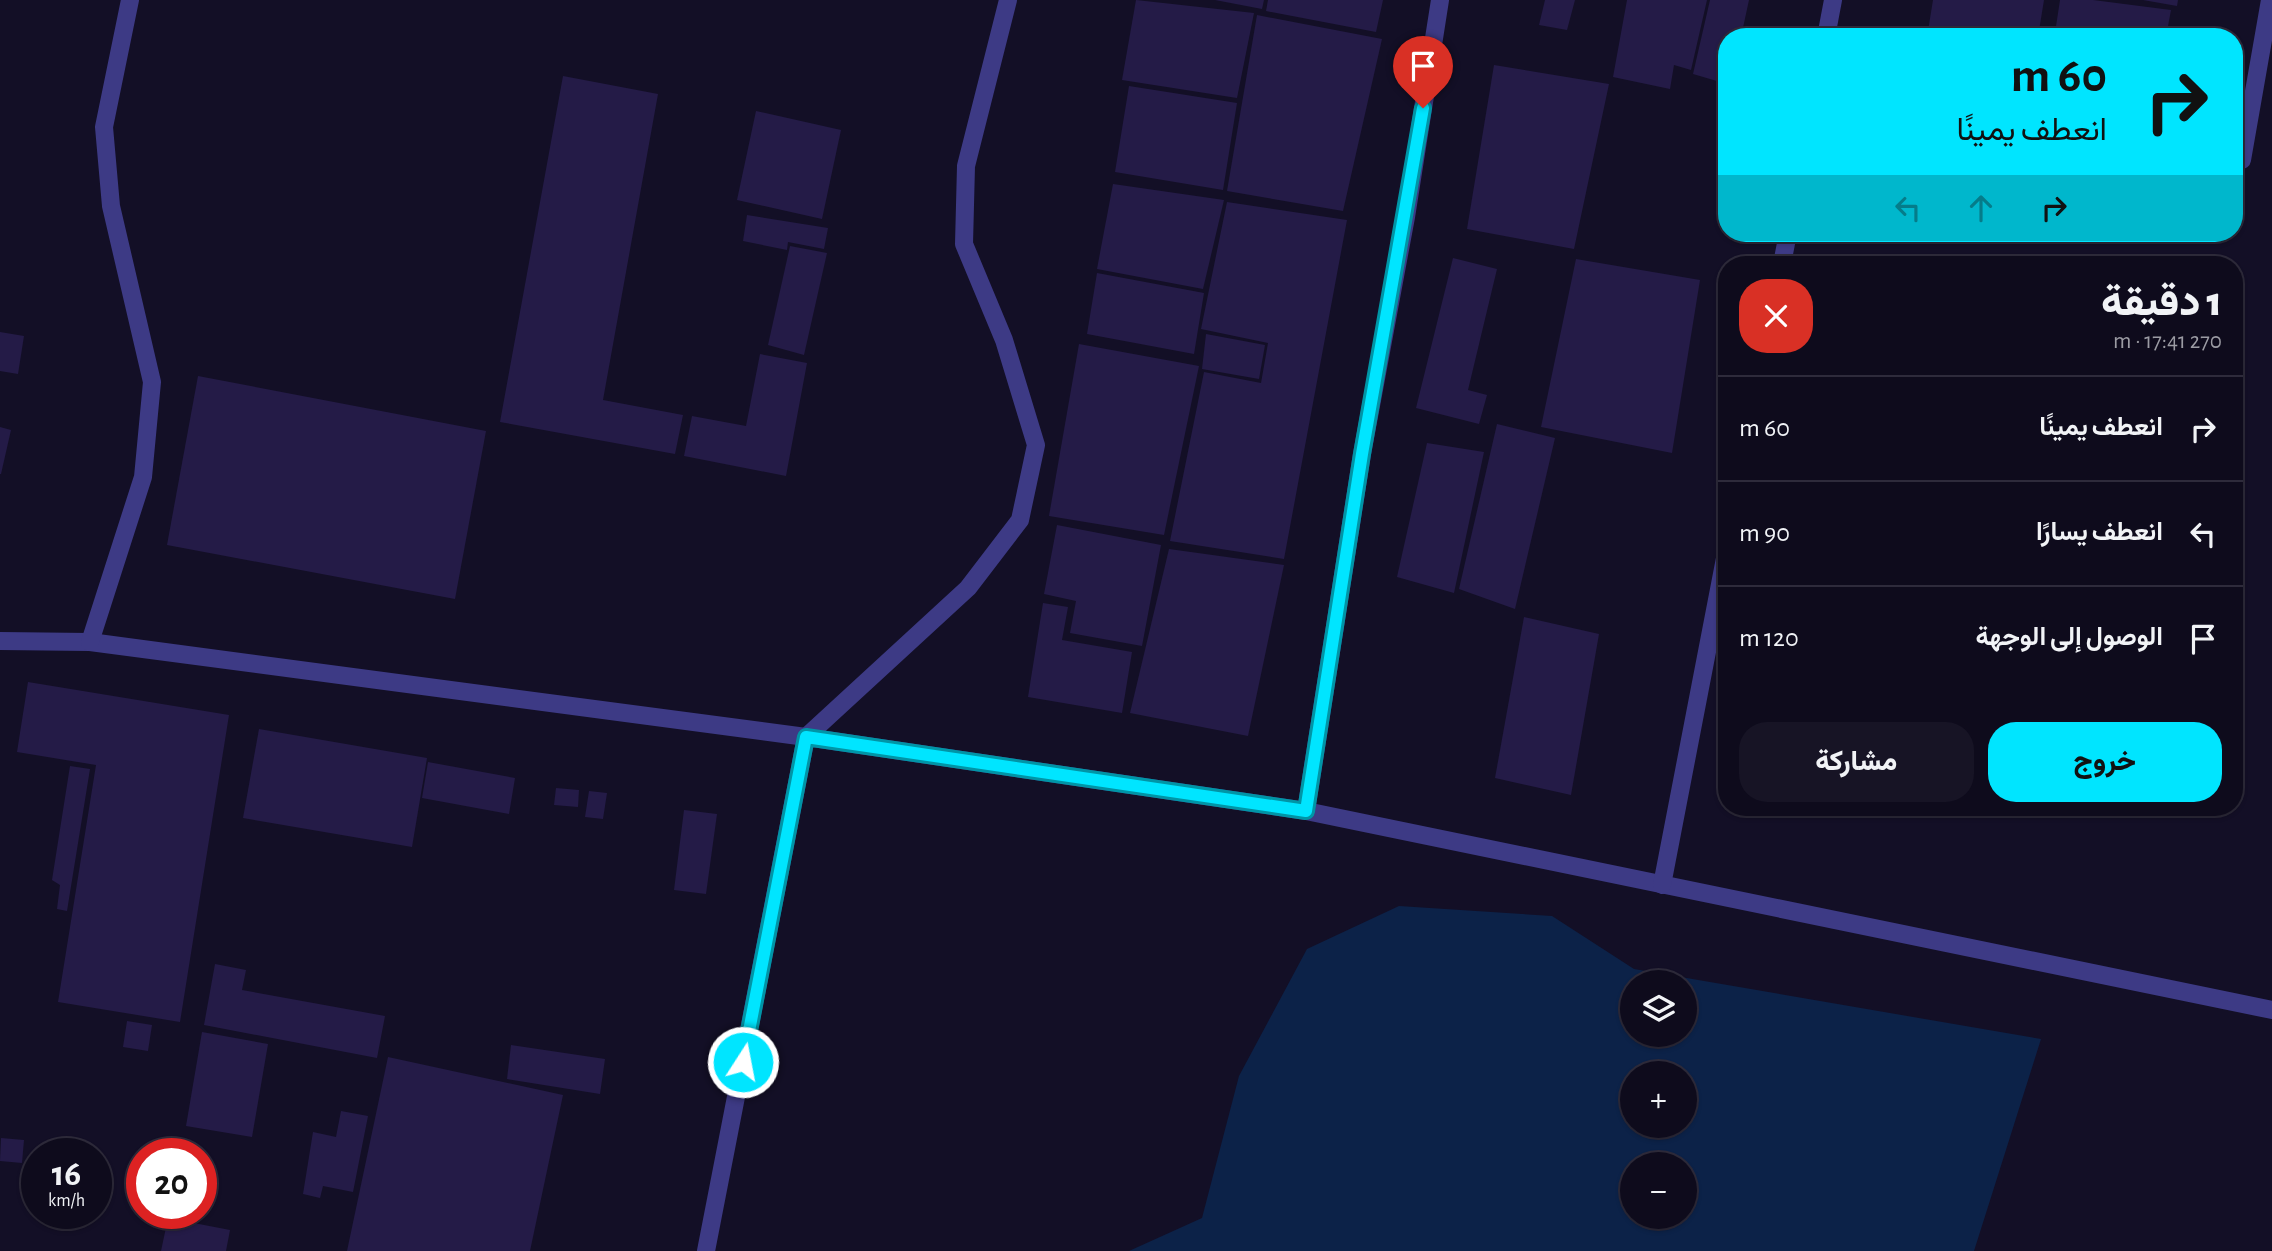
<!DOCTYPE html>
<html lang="ar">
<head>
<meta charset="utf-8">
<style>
  body { margin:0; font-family:"Alegreya Sans",Vazirmatn,sans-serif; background:#171425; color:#f1f3f6; direction:rtl; height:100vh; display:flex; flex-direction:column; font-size:26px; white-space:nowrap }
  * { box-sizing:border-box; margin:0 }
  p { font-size:23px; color:#9b9ba3 }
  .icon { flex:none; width:38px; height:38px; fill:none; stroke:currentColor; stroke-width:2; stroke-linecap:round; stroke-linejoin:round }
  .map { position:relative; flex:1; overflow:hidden; direction:ltr }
  .side { position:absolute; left:1718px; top:256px; width:525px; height:560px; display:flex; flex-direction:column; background:#0e0b1c; border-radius:28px; box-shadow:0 2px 5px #0004,0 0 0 2px #2e2b3b; direction:rtl }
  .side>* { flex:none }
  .banner { position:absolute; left:1718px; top:28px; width:525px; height:214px; border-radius:28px; box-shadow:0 2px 5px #0004,0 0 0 2px #2e2b3b; direction:rtl; background:#00e5ff; color:#111; overflow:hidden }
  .buttons { position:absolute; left:1620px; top:970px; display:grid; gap:14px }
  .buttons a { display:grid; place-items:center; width:77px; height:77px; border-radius:50%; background:#0e0b1c; box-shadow:0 2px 5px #0004,0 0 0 2px #2e2b3b; font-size:35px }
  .speed { position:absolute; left:21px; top:1138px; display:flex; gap:14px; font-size:35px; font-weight:700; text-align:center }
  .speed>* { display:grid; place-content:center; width:91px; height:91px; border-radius:50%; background:#0e0b1c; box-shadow:0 2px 5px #0004,0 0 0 2px #2e2b3b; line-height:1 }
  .speed small { font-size:18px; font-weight:400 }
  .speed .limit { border:10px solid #d22; background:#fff; color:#111 }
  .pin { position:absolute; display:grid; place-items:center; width:60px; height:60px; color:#fff; margin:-72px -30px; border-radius:50% 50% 50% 0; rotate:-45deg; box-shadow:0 0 7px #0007 }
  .pin .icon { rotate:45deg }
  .me { position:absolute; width:77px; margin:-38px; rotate:11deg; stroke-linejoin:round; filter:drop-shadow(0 0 5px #0008) }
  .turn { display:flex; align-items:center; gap:24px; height:147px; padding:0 21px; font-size:32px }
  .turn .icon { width:91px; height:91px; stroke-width:2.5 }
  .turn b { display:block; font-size:49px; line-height:60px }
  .lanes { display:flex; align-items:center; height:66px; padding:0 21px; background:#0003; justify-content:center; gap:35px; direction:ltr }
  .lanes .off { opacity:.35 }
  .round { display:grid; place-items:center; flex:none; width:74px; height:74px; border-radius:28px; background:#171425 }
  .summary { display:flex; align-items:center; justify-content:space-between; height:119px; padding:0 21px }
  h1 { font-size:42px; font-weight:800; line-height:52px }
  .primary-button { display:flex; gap:14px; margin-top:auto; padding:14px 21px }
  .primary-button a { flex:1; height:80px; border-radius:28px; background:#00e5ff; color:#111; font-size:28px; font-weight:800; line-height:80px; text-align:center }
  .primary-button a+a { background:#171425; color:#f1f3f6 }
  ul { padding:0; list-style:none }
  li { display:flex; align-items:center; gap:21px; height:105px; padding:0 21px; border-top:2px solid #2e2b3b }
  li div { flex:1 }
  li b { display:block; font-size:26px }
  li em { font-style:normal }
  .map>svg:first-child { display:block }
  .water { fill:#0c2248; fill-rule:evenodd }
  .building { fill:#241b47 }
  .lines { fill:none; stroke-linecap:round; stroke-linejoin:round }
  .lane { stroke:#3d3a85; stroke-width:18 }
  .route-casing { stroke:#0095a6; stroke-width:18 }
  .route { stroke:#00e5ff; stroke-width:12 }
</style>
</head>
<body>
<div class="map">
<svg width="2272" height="1251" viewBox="0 0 2272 1251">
  <rect width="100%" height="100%" fill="#130f26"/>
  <path class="water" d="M1399,906L1552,916L1634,969L2041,1039L1974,1251H1129L1202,1218L1239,1076L1307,949ZM1633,982H1685V1034H1633ZM1633,1073H1685V1125H1633ZM1633,1164H1685V1216H1633Z"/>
  <g class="building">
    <polygon points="1136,0 1254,13 1237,98 1122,80"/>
    <polygon points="1215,0 1264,0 1262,9"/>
    <polygon points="1268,0 1383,0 1376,32 1266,11"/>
    <polygon points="1545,0 1575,0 1567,30 1539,25"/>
    <polygon points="1627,0 1707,0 1691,70 1674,65 1670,89 1613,77"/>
    <polygon points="1710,0 1749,0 1741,37 1727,37 1727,84 1693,74"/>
    <polygon points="1933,0 2044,0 2038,37 1927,37"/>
    <polygon points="2060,0 2093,0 2171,10 2166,37 2082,37 2055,33"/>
    <polygon points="2143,0 2178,0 2177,6"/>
    <polygon points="1257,15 1382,39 1343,211 1227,191"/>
    <polygon points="1494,65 1609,84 1574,249 1467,229"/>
    <polygon points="563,76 658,94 603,400 683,415 675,454 500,422"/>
    <polygon points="1129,86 1237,103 1223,190 1115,172"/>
    <polygon points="756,111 841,130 822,219 737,200"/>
    <polygon points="1113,184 1224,200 1203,289 1097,269"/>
    <polygon points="1227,202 1347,220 1284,559 1170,541 1204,372 1261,383 1268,343 1201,329"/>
    <polygon points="747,215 828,228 824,249 788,242 787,250 743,241"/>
    <polygon points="790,246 827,253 804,355 768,345"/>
    <polygon points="1453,258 1497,269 1468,390 1487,395 1479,424 1416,408"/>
    <polygon points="1576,259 1700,280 1672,453 1541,427"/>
    <polygon points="1097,273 1204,293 1194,354 1087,334"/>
    <polygon points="0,332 24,336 18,374 0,371"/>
    <polygon points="1206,334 1265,345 1259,379 1202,369"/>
    <polygon points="1079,344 1199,366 1164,535 1049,516"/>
    <polygon points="760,354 807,363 786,476 684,456 692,416 746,426"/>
    <polygon points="198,376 486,431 455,599 167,545"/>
    <polygon points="1497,424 1555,438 1515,609 1459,589"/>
    <polygon points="0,427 11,430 1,474 0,474"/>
    <polygon points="1427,443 1484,452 1454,593 1397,577"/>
    <polygon points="1057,525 1161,545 1142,646 1070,633 1076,601 1044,594"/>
    <polygon points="1169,549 1284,565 1248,736 1130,713"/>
    <polygon points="1043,603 1068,607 1062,640 1132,652 1122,713 1028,697"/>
    <polygon points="1524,617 1599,634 1571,795 1495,778"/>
    <polygon points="28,682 229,715 180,1022 58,1002 96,765 17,752"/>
    <polygon points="259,729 427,758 412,847 243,818"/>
    <polygon points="428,762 515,778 509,814 422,798"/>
    <polygon points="70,766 90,769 67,911 57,909 60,885 52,880"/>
    <polygon points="556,788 579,790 578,807 554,805"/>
    <polygon points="589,791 607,793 603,819 585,817"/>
    <polygon points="684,810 717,814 706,894 674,890"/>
    <polygon points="215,964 246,970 242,990 385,1016 377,1058 204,1025"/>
    <polygon points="127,1021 152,1025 148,1051 123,1047"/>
    <polygon points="202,1032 268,1044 252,1137 186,1126"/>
    <polygon points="511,1045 605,1059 600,1094 507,1079"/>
    <polygon points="388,1057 563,1095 530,1251 347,1251"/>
    <polygon points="341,1111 368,1116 353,1192 323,1186 320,1198 303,1194 313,1132 336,1137"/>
    <polygon points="1,1138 24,1140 22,1163 0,1161"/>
    <polygon points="23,1174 37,1176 37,1194 21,1192"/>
    <polygon points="168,1218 230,1230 226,1251 161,1251"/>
  </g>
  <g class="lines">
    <g class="lane">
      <polyline points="1826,37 1833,0"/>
      <polyline points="2242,160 2270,0"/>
      <polyline points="1782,264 1788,233"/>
      <polyline points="0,641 90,642 806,737 1306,811 2272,1010"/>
      <polyline points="90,642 143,477 152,382 111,206 104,127 130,0"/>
      <polyline points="1306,811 1362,454 1406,217 1440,0"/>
      <polyline points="1662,885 1727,548"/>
      <polyline points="706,1251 806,737 968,588 1020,520 1036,445 1004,340 964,244 966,166 1008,0"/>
    </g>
  </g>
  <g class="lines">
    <defs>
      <polyline id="route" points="743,1062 806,737 1306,811 1362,454 1423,108"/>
    </defs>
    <use href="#route" class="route-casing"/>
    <use href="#route" class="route"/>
  </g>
</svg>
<div class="buttons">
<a><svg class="icon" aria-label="layers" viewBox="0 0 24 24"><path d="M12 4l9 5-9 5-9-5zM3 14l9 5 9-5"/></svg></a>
<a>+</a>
<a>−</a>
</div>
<div class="speed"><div>16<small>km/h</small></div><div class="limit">20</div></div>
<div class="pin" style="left:1423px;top:108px;background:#d93025"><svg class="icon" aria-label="arrive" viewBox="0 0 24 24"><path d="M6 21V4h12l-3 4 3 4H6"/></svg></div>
<svg class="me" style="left:743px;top:1062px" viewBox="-20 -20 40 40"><circle r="17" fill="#00e5ff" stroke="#fff" stroke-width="3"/><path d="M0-11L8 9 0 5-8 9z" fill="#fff"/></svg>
<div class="banner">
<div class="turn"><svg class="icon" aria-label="right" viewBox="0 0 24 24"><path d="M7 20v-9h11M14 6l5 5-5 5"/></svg><div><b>60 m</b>انعطف يمينًا</div></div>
<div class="lanes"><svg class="icon off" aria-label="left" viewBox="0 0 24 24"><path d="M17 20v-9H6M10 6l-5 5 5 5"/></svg><svg class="icon off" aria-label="ahead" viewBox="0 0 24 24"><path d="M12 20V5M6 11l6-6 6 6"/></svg><svg class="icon" aria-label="right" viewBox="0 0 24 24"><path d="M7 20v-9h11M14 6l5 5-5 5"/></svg></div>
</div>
<section class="side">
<div class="summary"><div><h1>1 دقيقة</h1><p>270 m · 17:41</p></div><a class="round" style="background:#d93025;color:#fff"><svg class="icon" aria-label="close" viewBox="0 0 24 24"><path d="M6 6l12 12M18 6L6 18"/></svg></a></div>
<ul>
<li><svg class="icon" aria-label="right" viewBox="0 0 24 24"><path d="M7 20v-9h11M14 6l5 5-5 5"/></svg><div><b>انعطف يمينًا</b></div><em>60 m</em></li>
<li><svg class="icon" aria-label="left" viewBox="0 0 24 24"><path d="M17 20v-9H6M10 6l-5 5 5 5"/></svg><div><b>انعطف يسارًا</b></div><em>90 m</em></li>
<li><svg class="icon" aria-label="arrive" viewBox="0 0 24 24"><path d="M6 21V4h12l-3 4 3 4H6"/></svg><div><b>الوصول إلى الوجهة</b></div><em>120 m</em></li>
</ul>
<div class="primary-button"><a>خروج</a><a>مشاركة</a></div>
</section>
</div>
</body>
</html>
